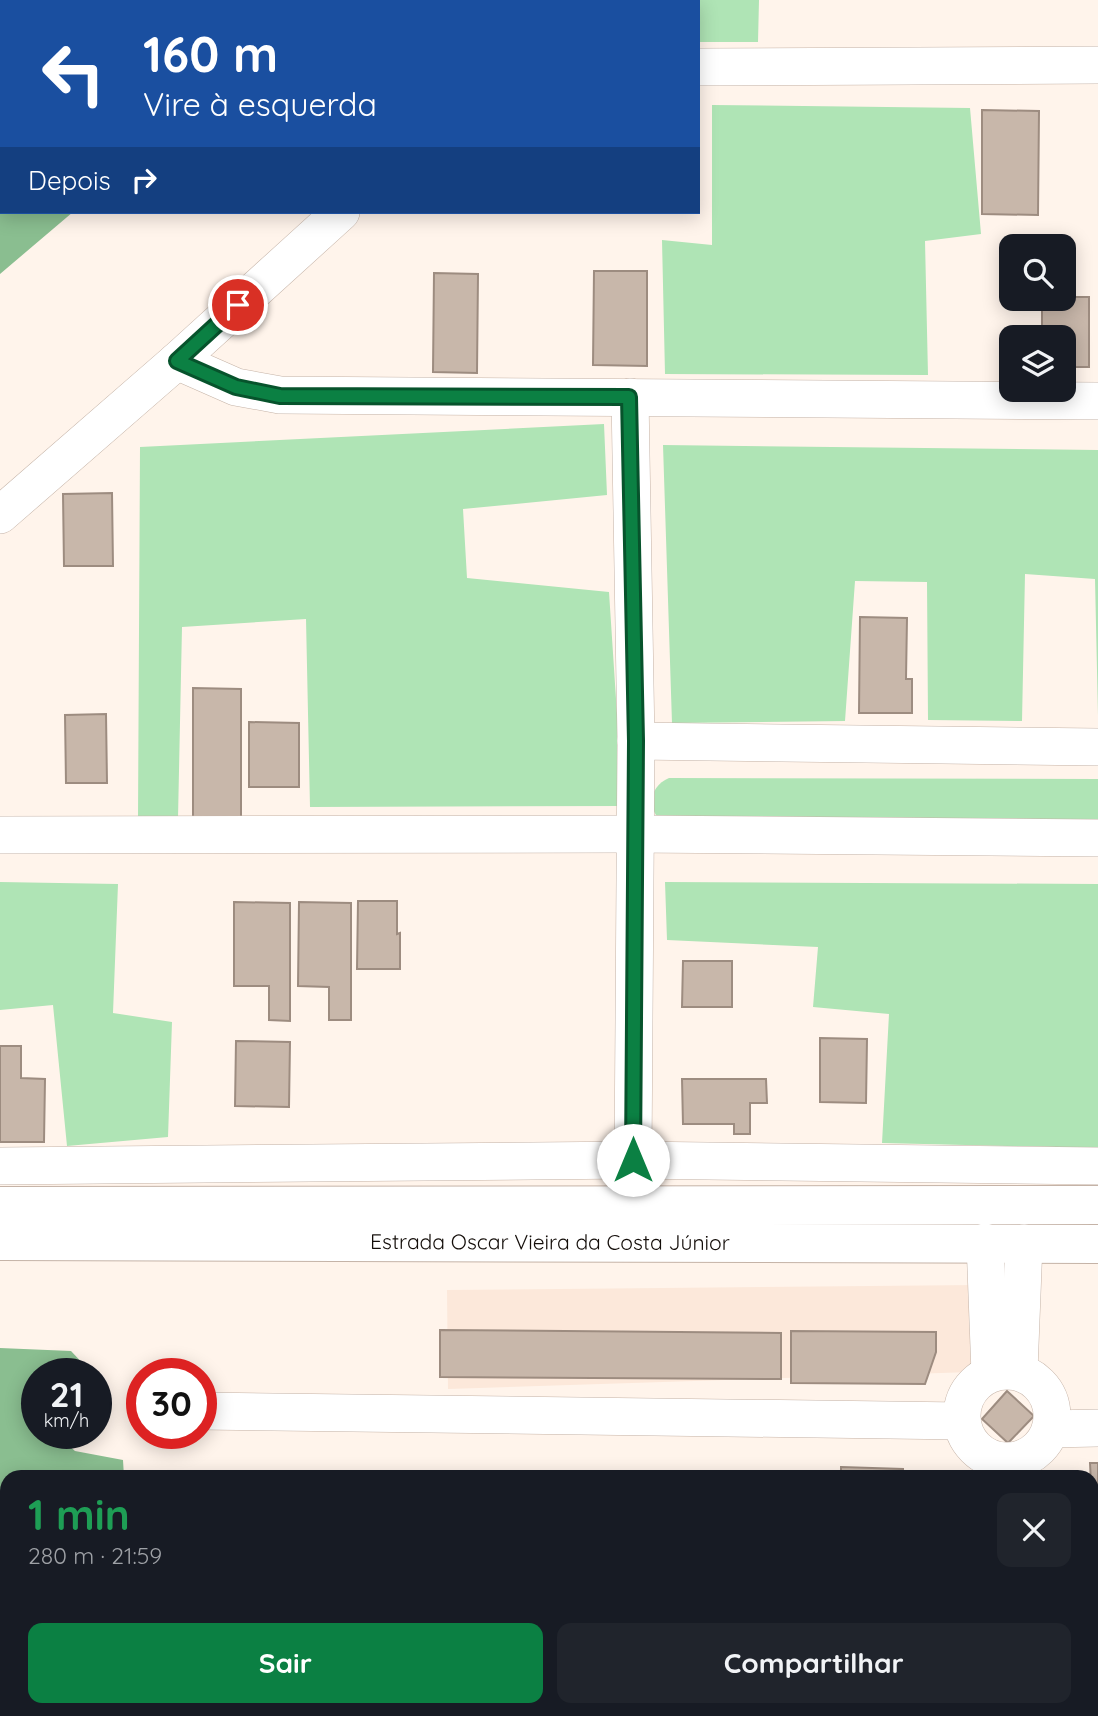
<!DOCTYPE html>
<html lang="pt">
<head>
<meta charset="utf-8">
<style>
  body { margin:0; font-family:Quicksand,sans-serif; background:#20242c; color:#f1f3f6; height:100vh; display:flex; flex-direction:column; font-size:26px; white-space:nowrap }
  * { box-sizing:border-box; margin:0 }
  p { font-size:23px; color:#9ea1a6 }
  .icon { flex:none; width:38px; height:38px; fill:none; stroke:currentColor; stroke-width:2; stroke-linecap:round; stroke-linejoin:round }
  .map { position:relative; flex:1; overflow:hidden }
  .drawer { position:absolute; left:0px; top:1470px; width:1099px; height:247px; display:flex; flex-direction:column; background:#171b24; border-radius:21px 21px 0 0; box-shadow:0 4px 18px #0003 }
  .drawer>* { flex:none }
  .hud { position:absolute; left:0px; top:0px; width:700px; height:214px; box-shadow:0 4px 18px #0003; background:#1a4fa0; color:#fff; overflow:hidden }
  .buttons { position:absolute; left:999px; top:234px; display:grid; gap:14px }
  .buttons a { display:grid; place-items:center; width:77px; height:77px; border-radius:14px; background:#171b24; box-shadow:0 4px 18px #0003; font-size:35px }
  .speed { position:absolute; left:21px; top:1358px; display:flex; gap:14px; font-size:35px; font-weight:700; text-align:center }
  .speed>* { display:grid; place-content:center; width:91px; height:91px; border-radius:50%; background:#171b24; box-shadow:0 4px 18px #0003; line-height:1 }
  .speed small { font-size:18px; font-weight:400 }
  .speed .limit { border:10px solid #d22; background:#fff; color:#111 }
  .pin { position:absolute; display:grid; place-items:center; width:60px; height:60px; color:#fff; margin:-30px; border:4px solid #fff; border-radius:50%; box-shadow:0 2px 7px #0007 }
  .me { position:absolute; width:77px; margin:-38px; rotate:0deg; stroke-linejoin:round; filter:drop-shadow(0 0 5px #0008) }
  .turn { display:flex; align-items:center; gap:24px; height:147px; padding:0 28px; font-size:32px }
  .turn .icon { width:91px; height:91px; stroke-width:2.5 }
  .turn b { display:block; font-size:49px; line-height:60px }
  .then { display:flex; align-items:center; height:66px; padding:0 28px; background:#0003; gap:14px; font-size:26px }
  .round { display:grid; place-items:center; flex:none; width:74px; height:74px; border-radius:14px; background:#20242c }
  .head { display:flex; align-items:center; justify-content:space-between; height:119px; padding:0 28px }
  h1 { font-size:42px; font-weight:700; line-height:52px; color:#1e9e55 }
  .button { display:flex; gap:14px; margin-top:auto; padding:14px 28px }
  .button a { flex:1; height:80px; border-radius:14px; background:#0b8043; color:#fff; font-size:28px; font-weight:700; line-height:80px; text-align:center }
  .button a+a { background:#20242c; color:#f1f3f6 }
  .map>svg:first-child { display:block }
  .built { fill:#fce8da }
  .green { fill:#afe4b5 }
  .forest { fill:#8abe90 }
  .building { fill:#c8b7aa; stroke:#9d8c80; stroke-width:2 }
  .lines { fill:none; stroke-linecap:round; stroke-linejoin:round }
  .minor-casing { stroke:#c5b3a7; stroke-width:38 }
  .primary-casing { stroke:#c5b3a7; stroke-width:40 }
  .path { stroke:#918882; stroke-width:4.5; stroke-dasharray:7 3.5; stroke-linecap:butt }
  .minor { stroke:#fff; stroke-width:37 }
  .primary { stroke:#fff; stroke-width:38 }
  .route-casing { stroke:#07532c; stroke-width:18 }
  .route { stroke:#0b8043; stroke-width:12 }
  .labels { text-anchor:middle; stroke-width:5; stroke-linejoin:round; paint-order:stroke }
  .street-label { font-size:21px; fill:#130d09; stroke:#fff }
</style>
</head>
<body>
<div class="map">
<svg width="1098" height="1716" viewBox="0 0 1098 1716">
  <rect width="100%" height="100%" fill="#fff4eb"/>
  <polygon class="built" points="977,1285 972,1372 448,1389 447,1290"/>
  <g class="green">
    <polygon points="600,0 759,0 758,42 698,42 698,2 599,2"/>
    <polygon points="712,105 970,108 981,234 925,241 928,375 665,374 662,240 712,245"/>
    <polygon points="604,424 607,495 463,509 467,578 609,592 623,806 310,807 306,619 182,627 178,818 138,817 140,447"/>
    <polygon points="663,445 1098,450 1098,716 1095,579 1025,574 1022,721 928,720 927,582 855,581 845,721 672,723"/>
    <path d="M669,778L1098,779V827L661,821C646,807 650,786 669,778Z"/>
    <polygon points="0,882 118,884 113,1013 172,1022 168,1137 67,1146 53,1005 0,1010"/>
    <polygon points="665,882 1098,884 1098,1148 882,1143 889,1014 813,1007 818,947 667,940"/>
  </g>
  <g class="forest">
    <polygon points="0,0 233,2 2,2 2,212 73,212 0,274"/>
    <polygon points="0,1348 71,1351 88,1369 88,1374 37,1374 37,1433 55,1433 75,1451 123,1460 124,1477 7,1477 7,1710 134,1710 134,1716 0,1716"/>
  </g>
  <g class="building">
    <polygon points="982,110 1039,111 1038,215 982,214"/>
    <polygon points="594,271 647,271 647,366 593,365"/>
    <polygon points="434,273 478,274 477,373 433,372"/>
    <polygon points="1064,297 1089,297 1089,367 1064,367 1064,338 1042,338 1042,299 1064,299"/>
    <polygon points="112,493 113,566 64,566 63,494"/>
    <polygon points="860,617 907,618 906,679 912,679 912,713 859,713"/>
    <polygon points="193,688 241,689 241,824 193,824"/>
    <polygon points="106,714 107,783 66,783 65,715"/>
    <polygon points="249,722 299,723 299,787 249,787"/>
    <polygon points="358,901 397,901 397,934 400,933 400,969 357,969"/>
    <polygon points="234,902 290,903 290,1021 269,1020 269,986 234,986"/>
    <polygon points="299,902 351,903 351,1020 329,1020 329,987 298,986"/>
    <polygon points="683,961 732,961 732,1007 682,1007"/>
    <polygon points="820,1038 867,1039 866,1103 820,1102"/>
    <polygon points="236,1041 290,1042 289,1107 235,1106"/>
    <polygon points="0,1046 21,1046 21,1078 45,1079 44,1142 0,1142"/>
    <polygon points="682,1079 766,1079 767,1103 750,1103 750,1134 734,1134 734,1124 683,1124"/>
    <polygon points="440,1330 781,1333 781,1379 440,1377"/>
    <polygon points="791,1331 936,1332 936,1352 925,1384 791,1383"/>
    <polygon points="1007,1391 1034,1416 1008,1443 982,1419"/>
    <polygon points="1090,1463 1098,1463 1098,1504 1092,1504"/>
    <polygon points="841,1467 903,1469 903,1477 915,1477 841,1477"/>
    <rect x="712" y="1471" width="25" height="6"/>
    <polygon points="361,1472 361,1477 310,1477 310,1474"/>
    <rect x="539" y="1472" width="35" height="5"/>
    <rect x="594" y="1474" width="48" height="3"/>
    <rect x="1092" y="1621" width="6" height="57"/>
    <polygon points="1092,1699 1098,1699 1098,1716 1071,1716 1071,1710 1092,1710"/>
    <polygon points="141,1710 196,1710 196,1714 141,1711"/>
    <rect x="316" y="1710" width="43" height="6"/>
    <rect x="379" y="1710" width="41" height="6"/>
    <rect x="486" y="1710" width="48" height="6"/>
    <rect x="591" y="1710" width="53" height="6"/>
    <polygon points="648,1710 698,1710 698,1716 647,1716"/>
    <rect x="782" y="1710" width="30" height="6"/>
    <rect x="834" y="1710" width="112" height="6"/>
  </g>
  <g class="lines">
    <defs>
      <g id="minor">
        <polyline points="547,2 548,0"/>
        <polyline points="698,67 1098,65"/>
        <polyline points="177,361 236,387 280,395 1098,401"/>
        <polyline points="630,397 636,741 633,1160"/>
        <polyline points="0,515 177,361 341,212"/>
        <polyline points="636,741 1098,747"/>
        <polyline points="0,835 634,834 1098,838"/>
        <polyline points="0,1166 633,1160 1098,1166"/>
        <polyline points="985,1242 990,1373"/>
        <circle cx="1007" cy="1416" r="45"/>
        <polyline points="1019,1371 1024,1243"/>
        <polyline points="201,1411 962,1421"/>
        <polyline points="1051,1429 1098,1428"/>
        <polyline points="989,1716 989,1710"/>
        <polyline points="1020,1716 1020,1710"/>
      </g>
      <g id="primary">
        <polyline points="0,1206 1098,1205"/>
        <path id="s1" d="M0,1241L1098,1244"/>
      </g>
    </defs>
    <use href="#minor" class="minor-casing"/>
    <use href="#primary" class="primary-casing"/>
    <g class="path">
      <polyline points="249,0 250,2"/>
      <polyline points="313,2 314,0"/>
    </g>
    <use href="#minor" class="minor"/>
    <use href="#primary" class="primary"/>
  </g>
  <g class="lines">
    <defs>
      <polyline id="route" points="238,305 177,361 236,387 280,396 629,397 636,741 633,1160"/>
    </defs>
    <use href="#route" class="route-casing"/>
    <use href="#route" class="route"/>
  </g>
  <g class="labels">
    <g class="street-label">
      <text dy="7" stroke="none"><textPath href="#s1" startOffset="550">Estrada Oscar Vieira da Costa Júnior</textPath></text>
    </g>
  </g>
</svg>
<div class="buttons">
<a><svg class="icon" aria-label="search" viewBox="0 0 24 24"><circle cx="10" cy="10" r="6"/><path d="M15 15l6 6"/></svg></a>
<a><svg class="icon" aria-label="layers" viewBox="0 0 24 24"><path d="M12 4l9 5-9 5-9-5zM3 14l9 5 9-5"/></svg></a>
</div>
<div class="speed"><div>21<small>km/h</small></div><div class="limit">30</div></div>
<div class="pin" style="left:238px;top:305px;background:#d93025"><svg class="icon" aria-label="arrive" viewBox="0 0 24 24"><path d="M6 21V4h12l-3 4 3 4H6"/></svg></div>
<svg class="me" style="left:633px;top:1160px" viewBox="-20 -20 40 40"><circle r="19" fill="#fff"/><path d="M0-13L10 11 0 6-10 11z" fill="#0b8043"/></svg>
<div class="hud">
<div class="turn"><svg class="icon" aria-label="left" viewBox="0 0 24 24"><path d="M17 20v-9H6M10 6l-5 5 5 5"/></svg><div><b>160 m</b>Vire à esquerda</div></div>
<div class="then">Depois<svg class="icon" aria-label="right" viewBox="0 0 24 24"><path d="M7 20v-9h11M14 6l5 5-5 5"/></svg></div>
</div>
<section class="drawer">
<div class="head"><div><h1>1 min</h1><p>280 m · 21:59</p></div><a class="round"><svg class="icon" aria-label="close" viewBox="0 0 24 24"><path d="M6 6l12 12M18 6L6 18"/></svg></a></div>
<div class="button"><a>Sair</a><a>Compartilhar</a></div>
</section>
</div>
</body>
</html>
